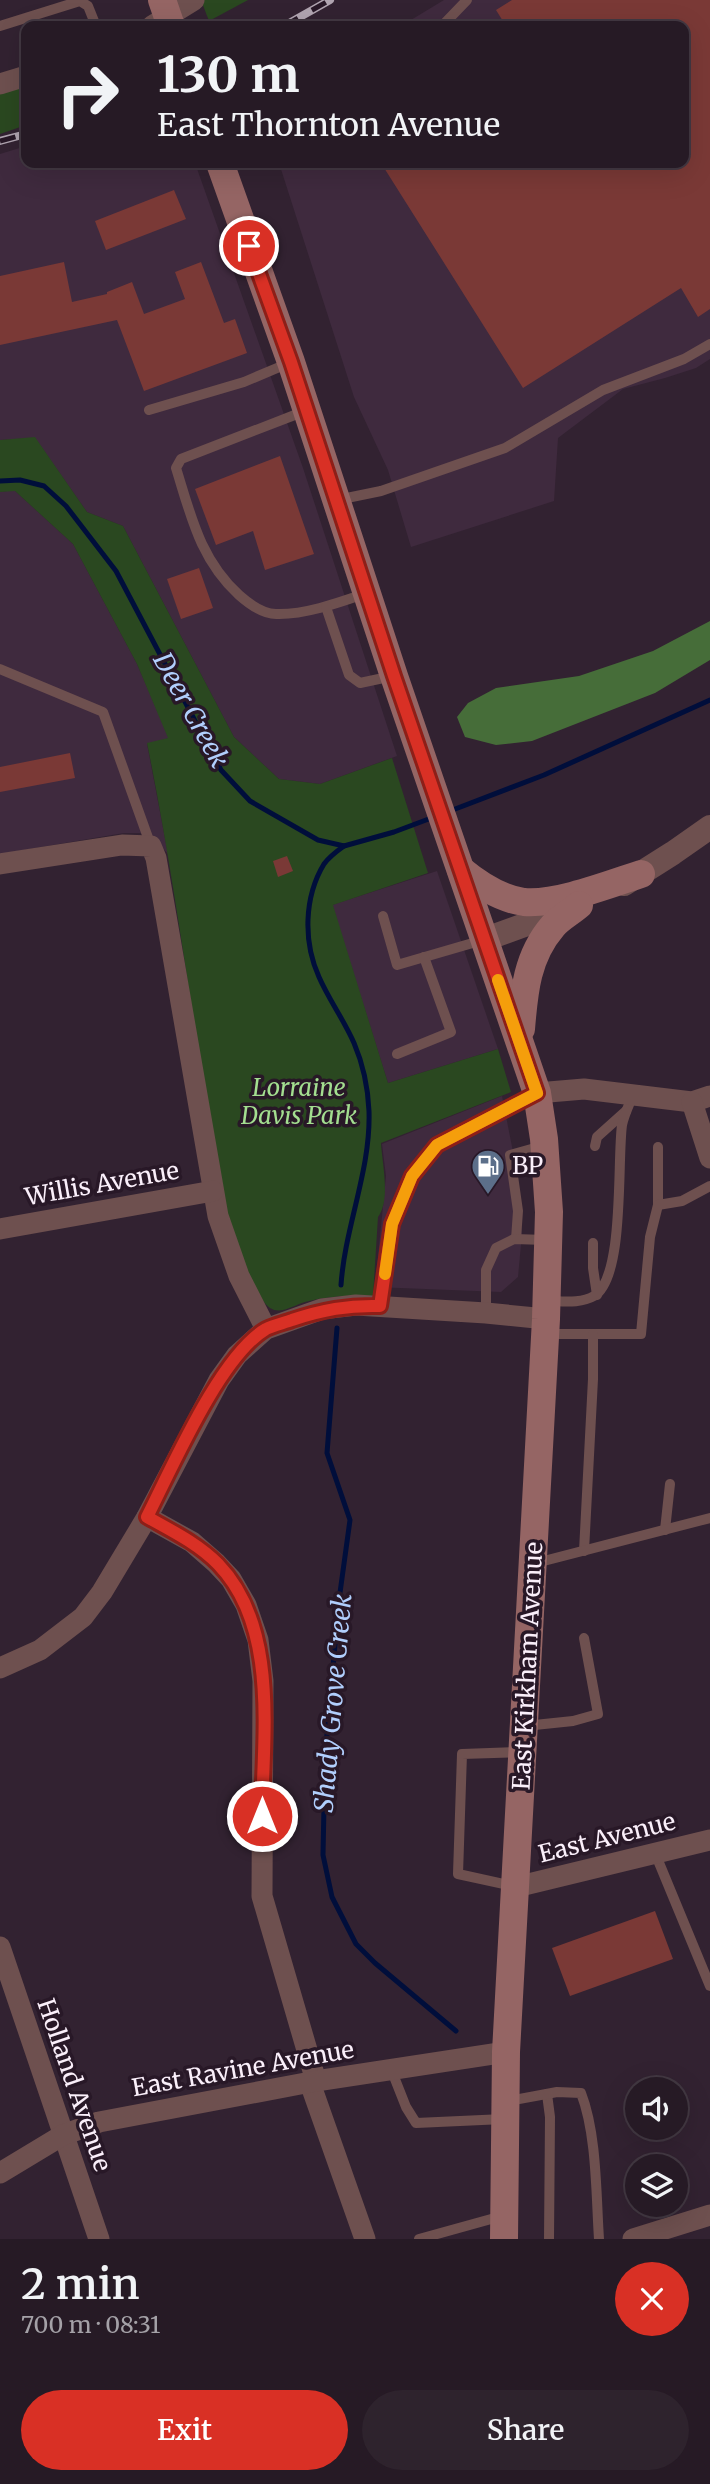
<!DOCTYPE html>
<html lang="en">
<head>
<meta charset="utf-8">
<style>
  body { margin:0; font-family:Merriweather,serif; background:#2e232d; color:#f1f3f6; height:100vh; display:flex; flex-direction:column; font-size:26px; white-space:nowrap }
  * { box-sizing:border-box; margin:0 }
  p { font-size:23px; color:#a4a1a7 }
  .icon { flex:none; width:38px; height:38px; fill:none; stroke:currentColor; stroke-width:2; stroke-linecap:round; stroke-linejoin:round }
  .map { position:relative; height:2239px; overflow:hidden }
  .sheet { display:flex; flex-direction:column; background:#261a25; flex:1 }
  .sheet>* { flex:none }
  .banner { position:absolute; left:21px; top:21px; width:668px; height:147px; border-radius:14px; box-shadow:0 7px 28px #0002,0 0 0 2px #423842; background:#261a25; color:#f1f3f6; overflow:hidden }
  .tools { position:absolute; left:625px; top:2077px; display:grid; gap:14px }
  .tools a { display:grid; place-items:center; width:63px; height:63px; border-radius:50%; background:#261a25; box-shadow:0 7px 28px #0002,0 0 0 2px #423842; font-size:35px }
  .pin { position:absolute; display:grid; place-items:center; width:60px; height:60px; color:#fff; margin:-30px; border:4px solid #fff; border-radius:50%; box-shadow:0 2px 7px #0007 }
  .me { position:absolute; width:77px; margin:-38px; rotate:0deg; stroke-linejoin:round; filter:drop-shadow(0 0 5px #0008) }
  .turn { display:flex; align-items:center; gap:24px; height:147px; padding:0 21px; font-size:32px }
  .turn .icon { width:91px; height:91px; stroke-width:2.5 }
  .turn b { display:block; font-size:49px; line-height:60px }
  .round { display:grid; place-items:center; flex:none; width:74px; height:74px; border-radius:37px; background:#2e232d }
  .head { display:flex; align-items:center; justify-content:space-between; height:119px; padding:0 21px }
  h1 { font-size:42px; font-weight:600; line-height:52px }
  .cta { display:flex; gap:14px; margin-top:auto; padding:14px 21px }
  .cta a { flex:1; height:80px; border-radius:42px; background:#d93025; color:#fff; font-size:28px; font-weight:600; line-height:80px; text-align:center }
  .cta a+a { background:#2e232d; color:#f1f3f6 }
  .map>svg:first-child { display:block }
  .built { fill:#3f2a3e }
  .green { fill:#2a4820 }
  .forest { fill:#466d39 }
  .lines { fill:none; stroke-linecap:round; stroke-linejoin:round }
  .stream { stroke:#000e3b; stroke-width:5 }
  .building { fill:#7a3936 }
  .service { stroke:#6e504f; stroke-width:10 }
  .minor { stroke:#6e504f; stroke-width:21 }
  .tertiary { stroke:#6e504f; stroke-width:24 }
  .secondary { stroke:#956564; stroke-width:28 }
  .rail-casing { stroke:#b0a4b0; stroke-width:8 }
  .rail { stroke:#281827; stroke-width:5; stroke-dasharray:16; stroke-linecap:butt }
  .route-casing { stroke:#8d1f18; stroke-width:18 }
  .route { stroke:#d93025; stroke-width:12 }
  .slow { stroke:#f59e0b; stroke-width:12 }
  .labels { text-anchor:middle; stroke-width:7; stroke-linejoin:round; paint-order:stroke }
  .park-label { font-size:24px; font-style:italic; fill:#a3de90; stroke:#281827 }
  .poi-label { font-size:24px; fill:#faeffa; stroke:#281827; text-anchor:start }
  .street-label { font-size:24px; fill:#faeffa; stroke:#281827 }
  .water-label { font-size:26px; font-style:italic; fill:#b1cffd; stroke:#281827 }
</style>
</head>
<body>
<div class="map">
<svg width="710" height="2239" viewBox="0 0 710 2239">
  <rect width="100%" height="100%" fill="#322231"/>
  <g class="built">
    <polygon points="444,0 710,0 710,359 696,368 665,378 623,389 558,438 554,501 411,547 388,470 354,397 279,163 684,163 684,26 401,26"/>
    <polygon points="26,146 26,163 195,163 303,468 397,756 320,784 279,779 234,737 123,526 87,512 35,438 0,440 0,154"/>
    <polygon points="14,490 73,544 137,664 169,738 147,744 168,854 157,841 140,833 124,833 0,854 0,492"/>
    <polygon points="437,871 498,1049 388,1083 332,905"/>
    <polygon points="502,1096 517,1172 522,1234 518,1277 501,1292 375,1287 386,1176 382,1144"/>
  </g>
  <g class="green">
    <polygon points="201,0 248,0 209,21"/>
    <polygon points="26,86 26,125 0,134 0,94"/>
    <path d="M35,437L87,512L123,526L234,737L279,779L320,784L392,758L428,873L333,905L388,1083L498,1049L511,1092L381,1143C382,1163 391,1200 378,1217L373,1296C350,1295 327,1296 305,1302C294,1305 281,1315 270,1308C257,1300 235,1244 231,1228C217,1176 210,1120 201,1067C184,959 169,851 147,743L168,738L137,664L73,544L15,491L0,492V440Z"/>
  </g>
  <polygon class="forest" points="710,621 710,660 655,693 532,741 496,745 465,737 457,717 468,703 496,688 579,676 653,651"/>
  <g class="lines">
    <g class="stream">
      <polyline points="0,481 20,480 44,486 66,506 116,571 221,770 250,801 318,840 344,846 394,832 434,817"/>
      <polyline points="450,811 544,775 710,700"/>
      <path d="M341,1285C345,1226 371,1170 369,1111C368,1088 363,1064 354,1043C344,1020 329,1000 319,977C303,942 304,897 324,864C329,857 337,851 344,846"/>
      <polyline points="337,1328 327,1453 350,1520 339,1600 325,1757 323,1855 332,1897 356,1944 375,1963 456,2031"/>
    </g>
  </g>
  <g class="building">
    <polygon points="512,0 710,0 710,309 698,317 681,288 523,388 381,163 684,163 684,26 506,26 496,10"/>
    <polygon points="174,190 186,219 106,250 95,221"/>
    <polygon points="64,262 72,302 107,294 107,292 132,282 144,314 185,299 175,272 201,262 224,323 235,319 247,353 144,391 117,320 0,345 0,276"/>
    <polygon points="280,456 314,554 265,570 253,531 216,545 195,489"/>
    <polygon points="199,568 213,608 181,619 167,579"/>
    <polygon points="70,753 75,778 0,792 0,767"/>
    <polygon points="287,856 293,871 278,877 273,861"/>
    <polygon points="655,1911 673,1959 570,1996 552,1948"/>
  </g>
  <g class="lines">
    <g class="service">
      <polyline points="0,26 80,1 88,6 96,26"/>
      <polyline points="442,26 467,0"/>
      <polyline points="149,410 244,382 289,363"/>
      <path d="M305,411L181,459L176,468C191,516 200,559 239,595C248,603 263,614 276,614C304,615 338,603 364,594"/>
      <polyline points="337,500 381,491 505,448 603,390 684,359 710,344"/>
      <polyline points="326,607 349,675 360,683 393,676"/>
      <polyline points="0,669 103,712 151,846"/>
      <polyline points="383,916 397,965 483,940"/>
      <polyline points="397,1054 451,1032 424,957"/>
      <polyline points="595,1146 597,1137 626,1111"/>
      <polyline points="658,1147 658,1205"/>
      <polyline points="516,1239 518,1211 510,1155 542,1146"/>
      <polyline points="593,1243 593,1268 597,1295"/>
      <path d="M547,1301C562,1301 580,1304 594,1296C625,1278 617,1161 622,1125C624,1115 629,1105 633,1095"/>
      <polyline points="380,1306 392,1224 412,1176 437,1145 537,1093"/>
      <polyline points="486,1313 486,1270 496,1248 514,1239 546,1240"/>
      <polyline points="545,1334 641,1334 650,1237 658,1205 682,1201 710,1186"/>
      <polyline points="665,1530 670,1484"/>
      <polyline points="584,1551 593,1379 593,1334"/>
      <polyline points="536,1563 710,1518"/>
      <polyline points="525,1726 573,1721 598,1714 584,1638"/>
      <polyline points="655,1853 710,1986"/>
      <polyline points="513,1886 458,1874 462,1754 521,1752"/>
      <polyline points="391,2069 406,2107 416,2123 504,2119"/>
      <polyline points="547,2094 550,2117 549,2239"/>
      <path d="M508,2101L557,2092L581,2093C597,2134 596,2195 599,2239"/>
      <polyline points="419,2239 502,2216"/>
    </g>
    <g class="minor">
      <polyline points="152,26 194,0"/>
      <polyline points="0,84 26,76"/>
      <polyline points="0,864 122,845 151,846 156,858 218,1216 239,1276 266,1329"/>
      <polyline points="537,1093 584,1089 692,1102 710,1096"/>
      <polyline points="692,1102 710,1158"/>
      <polyline points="0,1229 213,1191"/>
      <polyline points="147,1517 192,1542 216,1563 231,1579 246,1605 258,1640 263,1681 262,1896 316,2081"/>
      <polyline points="0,1668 40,1650 83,1617 102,1592 147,1517 219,1380 237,1355 266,1329 322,1309 356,1305 486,1313 546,1319"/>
      <polyline points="516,1887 710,1840"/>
      <polyline points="0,1947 99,2239"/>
      <polyline points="310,2083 365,2239"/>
      <polyline points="0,2173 63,2135 99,2122 316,2081 506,2052"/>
      <polyline points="633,2239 710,2215"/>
    </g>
    <g class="tertiary">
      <polyline points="624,884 673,853 710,827"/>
      <polyline points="483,940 571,908"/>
    </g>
    <g class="secondary">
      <polyline points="162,0 171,26"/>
      <polyline points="220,163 291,362 394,676 537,1093 544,1139 549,1212 546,1319 506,2052 504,2239"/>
      <path d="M461,870C478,884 502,899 524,902C556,905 610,884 641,874"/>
      <path d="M521,1029C524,991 527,956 553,926C560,918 571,912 579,905"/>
    </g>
    <defs>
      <g id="rail">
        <polyline points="284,26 330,0"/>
        <polyline points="0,141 26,134"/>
      </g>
    </defs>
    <use href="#rail" class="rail-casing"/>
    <use href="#rail" class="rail"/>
  </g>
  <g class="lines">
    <defs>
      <path id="route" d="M249,246L291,362L394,676L537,1093L437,1145L412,1176L392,1224L380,1306C348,1305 322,1310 292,1320C284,1323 274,1325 266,1329C220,1356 172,1468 147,1517C172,1531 197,1543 218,1564C279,1627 263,1735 262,1816"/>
    </defs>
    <use href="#route" class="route-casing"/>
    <use href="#route" class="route"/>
    <polyline class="slow" points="385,1274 392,1224 412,1176 437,1145 537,1093 498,980"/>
  </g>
  <defs>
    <symbol id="fuel-pin" viewBox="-11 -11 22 30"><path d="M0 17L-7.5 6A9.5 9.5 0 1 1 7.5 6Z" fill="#5c6f8a" stroke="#281827"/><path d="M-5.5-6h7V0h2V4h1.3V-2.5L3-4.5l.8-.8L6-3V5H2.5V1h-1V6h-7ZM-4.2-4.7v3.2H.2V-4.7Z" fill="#fff"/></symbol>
  </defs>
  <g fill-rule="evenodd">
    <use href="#fuel-pin" x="469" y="1147" width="38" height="52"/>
  </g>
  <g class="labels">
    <g class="park-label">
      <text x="299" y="1096">Lorraine<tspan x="299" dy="28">Davis Park</tspan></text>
    </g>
    <g class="poi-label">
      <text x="512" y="1174">BP</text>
    </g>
    <g class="street-label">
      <text transform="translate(102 1184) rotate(-10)" y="8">Willis Avenue</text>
      <text transform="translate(528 1666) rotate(-87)" y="8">East Kirkham Avenue</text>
      <text transform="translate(607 1838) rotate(-14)" y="8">East Avenue</text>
      <text transform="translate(243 2069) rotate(-10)" y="8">East Ravine Avenue</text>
      <text transform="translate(74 2085) rotate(71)" y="8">Holland Avenue</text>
    </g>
    <g class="water-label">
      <text transform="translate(191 710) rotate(61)" y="9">Deer Creek</text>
      <text transform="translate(333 1703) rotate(-85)" y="9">Shady Grove Creek</text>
    </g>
  </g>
</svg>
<div class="tools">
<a><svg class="icon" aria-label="sound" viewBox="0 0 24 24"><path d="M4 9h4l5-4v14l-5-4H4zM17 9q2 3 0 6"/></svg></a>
<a><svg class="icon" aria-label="layers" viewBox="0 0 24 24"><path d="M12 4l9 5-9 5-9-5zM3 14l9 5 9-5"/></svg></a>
</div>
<div class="pin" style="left:249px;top:246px;background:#d93025"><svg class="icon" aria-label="arrive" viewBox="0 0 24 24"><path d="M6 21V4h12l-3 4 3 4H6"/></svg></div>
<svg class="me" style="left:262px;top:1816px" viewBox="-20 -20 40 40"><circle r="17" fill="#d93025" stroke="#fff" stroke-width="3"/><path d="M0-11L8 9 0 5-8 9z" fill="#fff"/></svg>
<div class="banner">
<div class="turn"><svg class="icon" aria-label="right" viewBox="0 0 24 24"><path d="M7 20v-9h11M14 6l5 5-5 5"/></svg><div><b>130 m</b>East Thornton Avenue</div></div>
</div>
</div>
<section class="sheet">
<div class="head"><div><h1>2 min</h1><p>700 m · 08:31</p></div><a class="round" style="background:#d93025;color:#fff"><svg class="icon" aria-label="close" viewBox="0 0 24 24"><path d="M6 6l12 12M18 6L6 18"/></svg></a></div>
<div class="cta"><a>Exit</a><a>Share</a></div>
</section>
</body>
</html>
